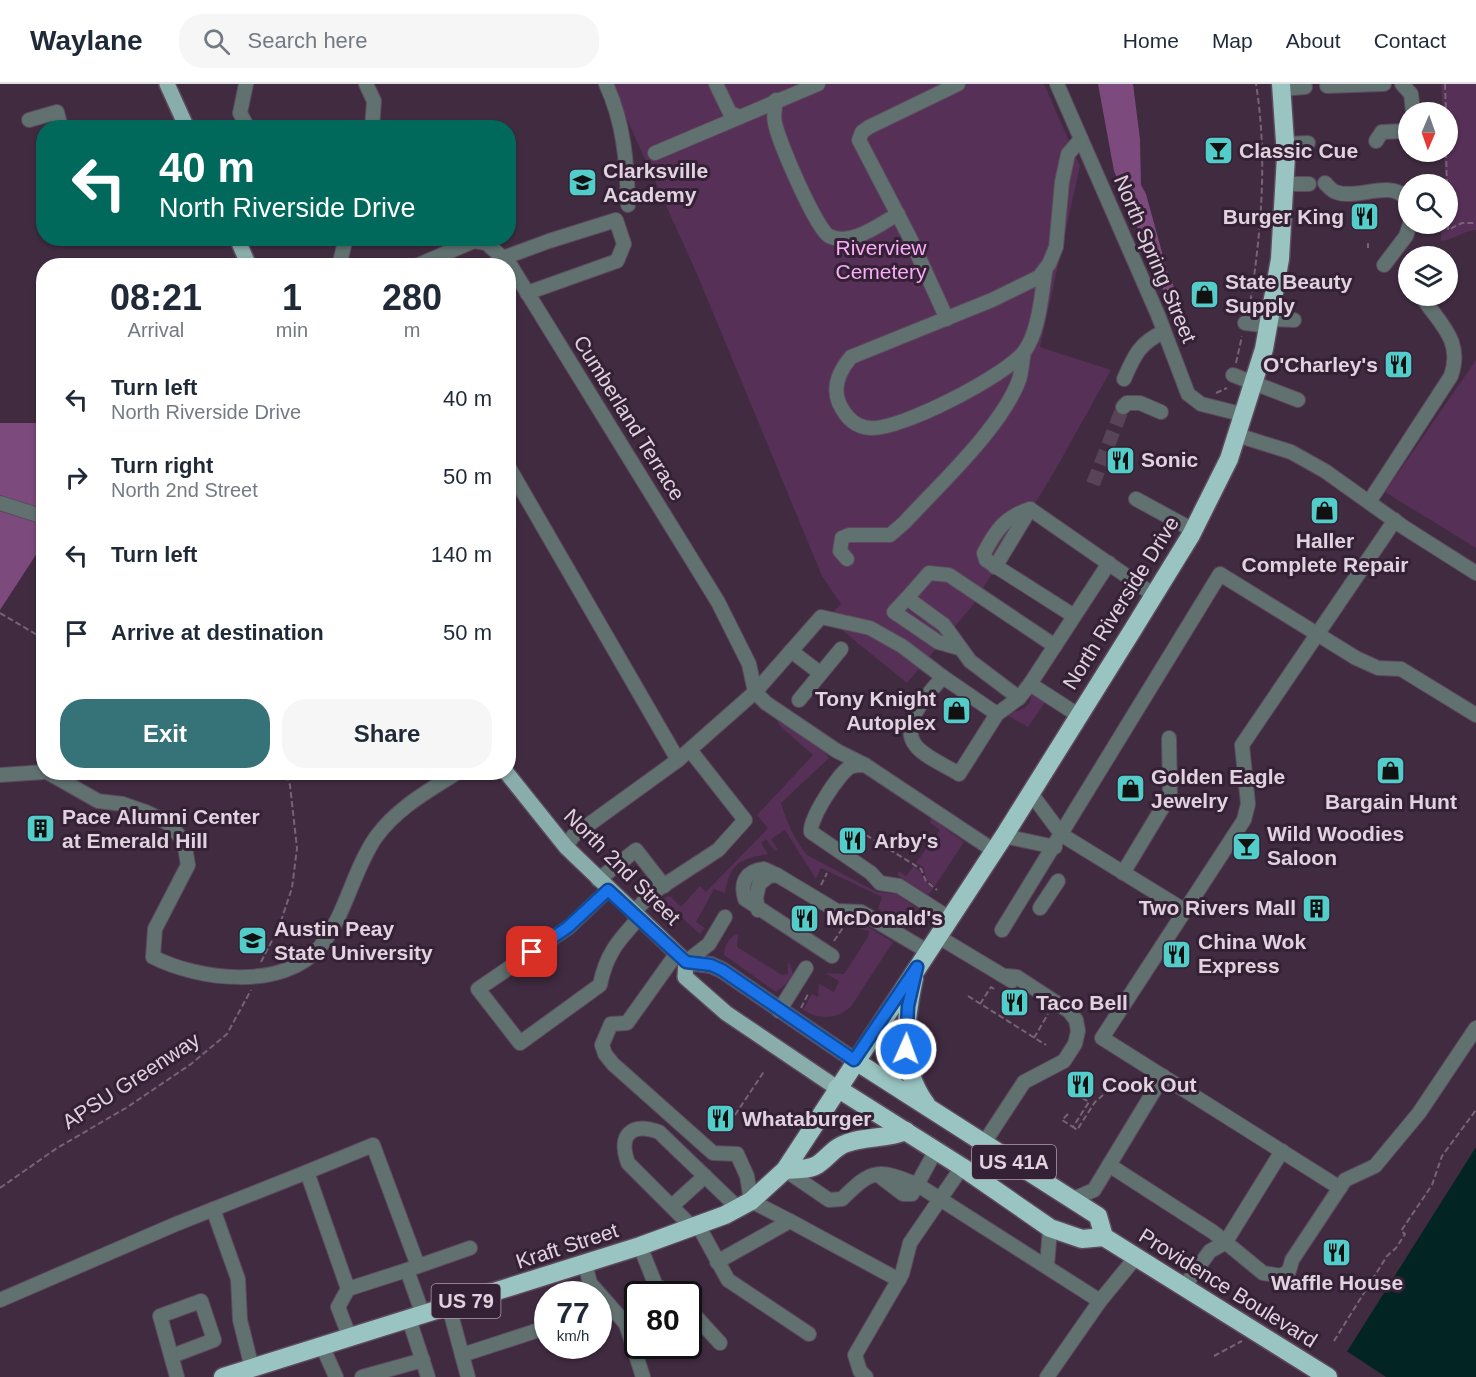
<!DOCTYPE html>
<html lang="en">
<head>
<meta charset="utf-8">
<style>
  body { margin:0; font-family:Arial,sans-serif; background:#f6f6f7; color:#1f2937; height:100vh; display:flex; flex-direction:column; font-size:22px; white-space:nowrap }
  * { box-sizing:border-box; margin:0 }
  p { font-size:20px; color:#747a83 }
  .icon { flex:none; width:33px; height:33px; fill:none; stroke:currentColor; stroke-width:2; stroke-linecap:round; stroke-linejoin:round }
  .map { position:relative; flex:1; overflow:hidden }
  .sheet { position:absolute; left:36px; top:174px; width:480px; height:522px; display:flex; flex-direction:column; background:#fff; border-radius:24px; box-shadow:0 2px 4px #0004 }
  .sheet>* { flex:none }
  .hud { position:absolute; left:36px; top:36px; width:480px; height:126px; border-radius:24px; box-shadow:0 2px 4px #0004; background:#00695c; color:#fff; overflow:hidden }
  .needle { width:39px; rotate:182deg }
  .tools { position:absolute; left:1398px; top:18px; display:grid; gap:12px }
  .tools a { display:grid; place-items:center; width:60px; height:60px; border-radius:50%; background:#fff; box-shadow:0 2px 4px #0004; font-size:30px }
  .speed { position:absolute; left:534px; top:1197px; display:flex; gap:12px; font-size:30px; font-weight:700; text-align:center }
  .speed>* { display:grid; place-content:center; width:78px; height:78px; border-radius:50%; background:#fff; box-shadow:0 2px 4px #0004; line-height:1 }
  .speed small { font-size:15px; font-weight:400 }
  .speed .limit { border:3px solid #111; border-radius:9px; background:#fff; color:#111 }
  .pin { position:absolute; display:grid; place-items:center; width:51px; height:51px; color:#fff; margin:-26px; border-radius:12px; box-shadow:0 3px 9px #0006 }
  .me { position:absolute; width:66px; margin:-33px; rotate:2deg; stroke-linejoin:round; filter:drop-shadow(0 0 4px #0008) }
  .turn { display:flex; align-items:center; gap:21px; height:126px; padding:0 24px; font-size:27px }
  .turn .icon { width:78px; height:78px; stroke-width:2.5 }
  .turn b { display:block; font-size:42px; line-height:51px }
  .eta { display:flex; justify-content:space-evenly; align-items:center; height:102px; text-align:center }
  .eta b { font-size:36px; font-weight:600; line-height:42px }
  .primary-button { display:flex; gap:12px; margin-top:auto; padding:12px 24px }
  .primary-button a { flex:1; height:69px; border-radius:24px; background:#367379; color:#fff; font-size:24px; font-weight:600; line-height:69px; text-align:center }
  .primary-button a+a { background:#f6f6f7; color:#1f2937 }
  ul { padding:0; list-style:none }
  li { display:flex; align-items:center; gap:18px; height:78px; padding:0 24px }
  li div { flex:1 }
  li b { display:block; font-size:22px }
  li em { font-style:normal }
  header { display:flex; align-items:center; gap:36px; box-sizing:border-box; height:84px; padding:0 30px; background:#fff; border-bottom:2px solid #e0e1e3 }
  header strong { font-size:28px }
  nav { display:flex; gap:33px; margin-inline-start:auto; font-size:21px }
  .search { width:420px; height:54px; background:#f6f6f7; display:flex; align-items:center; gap:15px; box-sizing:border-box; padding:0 21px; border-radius:24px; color:#747a83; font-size:22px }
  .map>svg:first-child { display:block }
  .green { fill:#563056 }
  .forest { fill:#7c4a7c }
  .water { fill:#022524 }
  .pier { fill:#402b40 }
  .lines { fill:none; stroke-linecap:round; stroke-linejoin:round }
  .minor-tunnel { stroke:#584458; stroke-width:14; stroke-dasharray:14 7; stroke-linecap:butt }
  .minor-casing { stroke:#5d495d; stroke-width:16 }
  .major-casing { stroke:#5d495d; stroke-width:18 }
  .highway-casing { stroke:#5d495d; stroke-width:21 }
  .path { stroke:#766376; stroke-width:2; stroke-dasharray:6 3; stroke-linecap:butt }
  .minor { stroke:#60716f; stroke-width:14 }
  .major { stroke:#89adaa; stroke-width:15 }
  .highway { stroke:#99c4c2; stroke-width:18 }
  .route-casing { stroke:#114b97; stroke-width:15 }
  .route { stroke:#1a73e8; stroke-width:10 }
  .labels { text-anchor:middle; stroke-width:6; stroke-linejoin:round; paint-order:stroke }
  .shield { fill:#352135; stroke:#ad9dac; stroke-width:1.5 }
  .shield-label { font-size:20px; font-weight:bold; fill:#e0d2df }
  .poi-label { font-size:21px; font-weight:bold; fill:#e0d2df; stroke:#352135; text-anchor:start }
  .park-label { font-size:21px; fill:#f9adf7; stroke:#352135 }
  .street-label { font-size:21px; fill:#e0d2df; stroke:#352135 }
</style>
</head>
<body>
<header>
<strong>Waylane</strong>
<div class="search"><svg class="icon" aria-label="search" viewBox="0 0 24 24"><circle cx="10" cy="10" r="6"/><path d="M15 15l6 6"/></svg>Search here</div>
<nav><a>Home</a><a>Map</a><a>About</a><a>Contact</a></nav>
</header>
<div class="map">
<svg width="1476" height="1293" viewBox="0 0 1476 1293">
  <rect width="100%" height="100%" fill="#402b40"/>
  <g class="green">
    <polygon points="611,0 1044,0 1080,82 1040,263 1111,286 1053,390 973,521 907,599 827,534 841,520 822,492 697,190"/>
    <path d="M1441,0H1476V146C1462,147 1454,156 1441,157V141L1448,140L1444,70L1448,68V28H1443Z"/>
    <polygon points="1476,276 1476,464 1385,408"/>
    <path d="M1028,591L1053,607L1028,643L1005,630C1010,628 1014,628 1020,626C1038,619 1029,603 1028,591Z"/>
    <path d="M777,636L823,666L829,674L781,719C787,738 794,755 807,771L877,808L897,810L918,825L906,842L878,825L882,813L821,784L816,795L785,746L771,755L778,766L775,767L766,755L761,759L768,770C740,775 730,779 725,809L714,805L696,838L705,844L700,850L661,815L670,812L681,823L700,802L706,808L768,744L757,731L813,671L780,642Z"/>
    <polygon points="931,734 964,758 935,802 927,796 923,783 916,779 940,746 930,739"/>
    <path d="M914,782C923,788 924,798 933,804L928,811L897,791L899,787L906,792Z"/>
    <path d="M865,841L893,858L852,921C839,936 819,936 803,926L812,910L818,913L819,900L834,908L839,897L825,889L844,890L868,853L869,847L859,845Z"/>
    <path d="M738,850L737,863L782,891L788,890V879L790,880L793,890L787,899L776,908L724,871C724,863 729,852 738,850Z"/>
  </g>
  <g class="forest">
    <path d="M1098,0H1133L1140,55L1141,101L1146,110L1168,190C1175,198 1176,212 1169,220L1114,87Z"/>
    <polygon points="0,339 44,339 43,460 0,526"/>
  </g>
  <polygon class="water" points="1476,1063 1476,1293 1331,1293"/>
  <polygon class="pier" points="1345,1266 1386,1293 1328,1293"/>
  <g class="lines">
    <polyline class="minor-tunnel" points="1093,400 1123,323"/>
    <defs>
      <g id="minor">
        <polyline points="246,0 240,29 248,44"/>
        <polyline points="366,0 374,17 372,44"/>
        <path d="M606,0C624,39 627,78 628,121"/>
        <polyline points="716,0 730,29 738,32"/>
        <polyline points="1057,0 1158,231 1188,310 1201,320 1245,331"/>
        <polyline points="1402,0 1411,10 1413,28"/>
        <polyline points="1327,2 1384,0"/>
        <polyline points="1282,5 1305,3"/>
        <path d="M776,16C775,24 773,32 775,39C778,56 816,145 829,152C851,163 880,140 898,130"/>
        <polyline points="29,36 57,28 61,44"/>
        <polyline points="1376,57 1382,48 1404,47 1408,43"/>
        <polyline points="1285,60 1308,59"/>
        <polyline points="655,69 818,0"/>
        <path d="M1325,99C1328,102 1332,107 1336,108C1357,117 1397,92 1408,119"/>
        <polyline points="1285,100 1309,100"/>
        <polyline points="503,174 549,157 616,136 624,160 617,177 527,209"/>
        <polyline points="1384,181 1406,152 1410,140"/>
        <polyline points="339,182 346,154"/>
        <polyline points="416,182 474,157 486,159 509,179 718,518 749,580 755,608 766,619 837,667 865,681 993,766"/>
        <path d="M1046,184C1041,210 1040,246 1024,268C1005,292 899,347 870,344C855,343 845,332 839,319C832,302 840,286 851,273L992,216L1039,193L1049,180L1056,163L1062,98L1068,70L1081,55"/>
        <polyline points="947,235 910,154 859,56 862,48 869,43 958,0"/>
        <polyline points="1271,235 1294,236"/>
        <polyline points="1245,239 1270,242"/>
        <polyline points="1233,291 1298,316"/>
        <path d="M1124,295C1134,272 1140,258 1164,248"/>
        <polyline points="1123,323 1127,319 1140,319 1161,328"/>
        <polyline points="1237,351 1291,368 1325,387 1405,444 1476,489"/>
        <polyline points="508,382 678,676"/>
        <polyline points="1136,415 1193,446"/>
        <path d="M1369,418L1451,292C1463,257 1441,241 1422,213"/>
        <polyline points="0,419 44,433"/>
        <path d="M1030,425C1005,433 996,446 984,469L986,476L1074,532"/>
        <polyline points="1030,425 1154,511"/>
        <path d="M847,475L840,467L842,454L849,451H890L904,439C938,402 1002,343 1019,296C1022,287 1022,277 1024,268"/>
        <polyline points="995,483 1030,425"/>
        <polyline points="907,514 894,528 938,558 959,564"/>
        <polyline points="791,567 820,589"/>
        <polyline points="1030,600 1019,614 970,577 944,541 907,514 929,489 949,491 1055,562"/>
        <polyline points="799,616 841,565"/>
        <path d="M997,630L943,593C929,609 898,640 916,662C925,673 946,682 959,690L997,630L1019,614"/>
        <polyline points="1078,631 1030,600 1109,479"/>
        <path d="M865,681C860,681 854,681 850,683C839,689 809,735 811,748L871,789L880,799L899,802L949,834"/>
        <path d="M47,688L98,717L123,720L146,728L168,739L184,757L188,781L155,845L153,873C198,896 283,907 320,863C346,831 353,786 376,753C397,724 428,707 458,688"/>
        <polyline points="0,691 44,688"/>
        <polyline points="1030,708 1062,751 1184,826"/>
        <polyline points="1004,752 1055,763"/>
        <polyline points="566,763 573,752 678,676 755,608 821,533 870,544 902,562 943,593"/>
        <polyline points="1123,789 1170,711 1169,654"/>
        <path d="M777,791L764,785C746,787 740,798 745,815L832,872"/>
        <polyline points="598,796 636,766 664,802"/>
        <path d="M608,806L568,844L478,905L520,959L600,901C606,870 618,857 639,834"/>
        <polyline points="1040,824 1058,797"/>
        <polyline points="758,826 756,814 759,800 769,792 777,791 837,827 861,828 927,867"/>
        <polyline points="633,829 652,809 718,766 745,736 690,666"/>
        <polyline points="1002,846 1220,490 1356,574 1378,584 1401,585 1476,631"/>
        <polyline points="937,852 1012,897"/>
        <polyline points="677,869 627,939 611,940 602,961 605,970 613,980 713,1069 737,1070 747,1092 751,1117 790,1137 717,1178"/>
        <polyline points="686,878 709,860 725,833"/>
        <polyline points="779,927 806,884"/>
        <polyline points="984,1059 1024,998 1064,977 1075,960 1078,947 1076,936 1069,927 1017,893 1007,892"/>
        <polyline points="1109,1081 1213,1148 1263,1189 1281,1192 1289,1187 1292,1176 1345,1096 1375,1082 1419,1029 1476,944"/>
        <path d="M785,1086L829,1116L842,1115C873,1084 878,1085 918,1101L1100,1217L1136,1173"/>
        <polyline points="307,1088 373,1061 418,1182"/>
        <polyline points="878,1091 903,1110 912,1110 936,1066"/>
        <polyline points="1340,1104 1102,954 1244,736 1248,720 1242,661 1395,436"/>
        <polyline points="1073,1115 1094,1106 1163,992"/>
        <polyline points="672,1122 705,1092"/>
        <polyline points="213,1125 238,1195 240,1236 252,1284"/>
        <polyline points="790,1137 899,1196"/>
        <polyline points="698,1141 728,1196 809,1250"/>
        <path d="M692,1143L628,1079C618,1051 631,1038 659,1048L738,1124"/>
        <polyline points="640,1162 656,1202 676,1210"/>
        <polyline points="585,1180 590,1199 626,1240 643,1293"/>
        <polyline points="1047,1182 1050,1144"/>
        <polyline points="1184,1203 1210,1167 1225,1159 1282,1067"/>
        <polyline points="0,1216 176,1140 307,1088 348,1205"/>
        <polyline points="449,1223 468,1293"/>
        <polyline points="688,1224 720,1259"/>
        <polyline points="423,1231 407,1186 470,1164"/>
        <polyline points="409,1235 428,1293"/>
        <polyline points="350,1254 338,1223 348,1205 407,1186"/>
        <polyline points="323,1264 336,1293"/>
        <polyline points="462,1271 548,1243"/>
        <polyline points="172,1272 214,1256 201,1217 160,1232 177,1293"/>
        <polyline points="362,1293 423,1276"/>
        <polyline points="866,1293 860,1287 855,1271 902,1190 910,1159 962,1083"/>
        <polyline points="1047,1293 1100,1217"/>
      </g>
      <g id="major">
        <polyline points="167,0 187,44"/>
        <polyline points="237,154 249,182"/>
        <polyline points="506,688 566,763 686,878 711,881 722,886 854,976"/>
        <polyline points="686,878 685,893 726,929 837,1004"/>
      </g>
      <g id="highway">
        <path d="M914,894C905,936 898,983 926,1020"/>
        <polyline points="854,976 1098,1132 1104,1153"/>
        <polyline points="837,1004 962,1083 1050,1144 1082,1155 1104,1153"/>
        <path d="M785,1086C794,1085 809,1086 817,1081C828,1074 834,1063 847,1059C867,1052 887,1055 906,1047"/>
        <polyline points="1104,1153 1328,1293"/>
        <polyline points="223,1293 640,1162 725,1131 751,1117 785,1086 1004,752 1132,547 1191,451 1229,375 1264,265 1280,175 1286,72 1281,0"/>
      </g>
    </defs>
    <use href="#minor" class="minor-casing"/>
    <use href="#major" class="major-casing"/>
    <use href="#highway" class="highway-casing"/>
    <g class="path">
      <polyline points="1445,0 1446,28"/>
      <polyline points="1446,68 1447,100"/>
      <polyline points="1448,122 1448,146 1462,139 1476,139"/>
      <polyline points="1368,159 1368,164"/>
      <path d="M1249,226C1261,152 1268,74 1256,0"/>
      <polyline points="1236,279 1242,252"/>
      <polyline points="1216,309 1227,304"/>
      <polyline points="0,529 44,555"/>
      <polyline points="866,751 921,785 926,797 937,806"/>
      <polyline points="821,801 827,789"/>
      <polyline points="834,857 844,842"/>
      <polyline points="261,878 279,843 292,804 297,764 290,701 284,688"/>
      <polyline points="968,912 1046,961"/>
      <polyline points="980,920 991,903 994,905"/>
      <polyline points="801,924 809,908"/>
      <polyline points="1034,954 1048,930"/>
      <polyline points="1082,1014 1089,1018 1073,1043 1077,1046 1095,1018 1103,1011"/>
      <polyline points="1068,1030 1062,1036 1073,1043"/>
      <polyline points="735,1031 765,986"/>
      <polyline points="848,1040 856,1036"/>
      <polyline points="0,1104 57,1064 126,1024 191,980 227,950 251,906"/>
      <polyline points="1334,1257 1387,1172 1396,1164 1405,1150 1401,1147 1432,1101 1442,1072 1476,1026"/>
      <polyline points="1214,1272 1242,1257"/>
    </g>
    <use href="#minor" class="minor"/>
    <use href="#major" class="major"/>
    <use href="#highway" class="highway"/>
  </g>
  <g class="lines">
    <defs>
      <polyline id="route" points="532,868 568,843 608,806 686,878 711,881 722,886 854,976 917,883 908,922 906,965"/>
    </defs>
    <use href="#route" class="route-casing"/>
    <use href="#route" class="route"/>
  </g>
  <defs>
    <symbol id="bar-square" viewBox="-11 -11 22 22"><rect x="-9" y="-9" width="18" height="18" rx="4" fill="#53cdc9" stroke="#352135"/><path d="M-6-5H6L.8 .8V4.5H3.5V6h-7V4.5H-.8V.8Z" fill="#111"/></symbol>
    <symbol id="school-square" viewBox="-11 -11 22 22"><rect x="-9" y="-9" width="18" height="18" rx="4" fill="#53cdc9" stroke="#352135"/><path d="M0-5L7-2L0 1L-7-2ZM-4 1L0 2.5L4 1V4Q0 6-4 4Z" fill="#111"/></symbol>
    <symbol id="restaurant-square" viewBox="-11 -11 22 22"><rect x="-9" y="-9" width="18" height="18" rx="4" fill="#53cdc9" stroke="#352135"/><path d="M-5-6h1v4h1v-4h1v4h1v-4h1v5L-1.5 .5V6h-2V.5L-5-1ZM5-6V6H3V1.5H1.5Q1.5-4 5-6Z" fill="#111"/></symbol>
    <symbol id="shop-square" viewBox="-11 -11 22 22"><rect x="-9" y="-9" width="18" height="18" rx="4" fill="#53cdc9" stroke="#352135"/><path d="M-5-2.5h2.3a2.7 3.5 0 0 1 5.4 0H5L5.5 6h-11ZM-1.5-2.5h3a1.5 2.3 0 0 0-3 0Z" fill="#111"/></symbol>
    <symbol id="building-square" viewBox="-11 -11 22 22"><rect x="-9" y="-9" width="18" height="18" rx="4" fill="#53cdc9" stroke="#352135"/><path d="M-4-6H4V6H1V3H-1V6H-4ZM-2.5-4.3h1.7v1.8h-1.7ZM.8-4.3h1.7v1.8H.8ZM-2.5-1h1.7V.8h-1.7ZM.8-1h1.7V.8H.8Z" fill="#111"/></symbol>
    <symbol id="university-square" viewBox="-11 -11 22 22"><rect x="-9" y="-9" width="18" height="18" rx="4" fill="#53cdc9" stroke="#352135"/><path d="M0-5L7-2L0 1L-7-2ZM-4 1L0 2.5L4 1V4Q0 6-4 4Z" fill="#111"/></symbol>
  </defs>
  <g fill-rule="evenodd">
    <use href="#bar-square" x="1202" y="50" width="33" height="33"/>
    <use href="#school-square" x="566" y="82" width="33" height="33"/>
    <use href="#restaurant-square" x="1348" y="116" width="33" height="33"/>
    <use href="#shop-square" x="1188" y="194" width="33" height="33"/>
    <use href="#restaurant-square" x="1382" y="264" width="33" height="33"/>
    <use href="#restaurant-square" x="1104" y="360" width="33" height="33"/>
    <use href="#shop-square" x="1308" y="410" width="33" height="33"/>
    <use href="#shop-square" x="940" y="610" width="33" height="33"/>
    <use href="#shop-square" x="1374" y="670" width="33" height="33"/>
    <use href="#shop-square" x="1114" y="688" width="33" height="33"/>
    <use href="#building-square" x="24" y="728" width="33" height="33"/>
    <use href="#restaurant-square" x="836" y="740" width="33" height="33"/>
    <use href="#bar-square" x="1230" y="746" width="33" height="33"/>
    <use href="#building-square" x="1300" y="808" width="33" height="33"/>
    <use href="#restaurant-square" x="788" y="818" width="33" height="33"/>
    <use href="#university-square" x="236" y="840" width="33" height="33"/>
    <use href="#restaurant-square" x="1160" y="854" width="33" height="33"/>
    <use href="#restaurant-square" x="998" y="902" width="33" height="33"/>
    <use href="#restaurant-square" x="1064" y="984" width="33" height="33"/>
    <use href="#restaurant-square" x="704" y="1018" width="33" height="33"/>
    <use href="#restaurant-square" x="1320" y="1152" width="33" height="33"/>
  </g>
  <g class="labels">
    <g class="shield">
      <rect x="972" y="1061" width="84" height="34" rx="4.5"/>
      <rect x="431.5" y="1200" width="69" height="34" rx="4.5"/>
    </g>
    <g class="shield-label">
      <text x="1014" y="1085">US 41A</text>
      <text x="466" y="1224">US 79</text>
    </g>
    <g class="poi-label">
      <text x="1239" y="74">Classic Cue</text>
      <text x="603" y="94">Clarksville<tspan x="603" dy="24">Academy</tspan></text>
      <text x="1344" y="140" text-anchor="end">Burger King</text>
      <text x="1225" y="205">State Beauty<tspan x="1225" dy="24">Supply</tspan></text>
      <text x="1378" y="288" text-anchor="end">O'Charley's</text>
      <text x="1141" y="383">Sonic</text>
      <text x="1325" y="464" text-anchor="middle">Haller<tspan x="1325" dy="24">Complete Repair</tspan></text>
      <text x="936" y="622" text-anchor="end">Tony Knight<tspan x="936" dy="24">Autoplex</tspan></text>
      <text x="1151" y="700">Golden Eagle<tspan x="1151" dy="24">Jewelry</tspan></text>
      <text x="1391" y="725" text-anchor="middle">Bargain Hunt</text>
      <text x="62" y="740">Pace Alumni Center<tspan x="62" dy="24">at Emerald Hill</tspan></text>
      <text x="1267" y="757">Wild Woodies<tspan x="1267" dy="24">Saloon</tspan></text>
      <text x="874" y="764">Arby's</text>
      <text x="1296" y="831" text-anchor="end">Two Rivers Mall</text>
      <text x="826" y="841">McDonald's</text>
      <text x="274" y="852">Austin Peay<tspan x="274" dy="24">State University</tspan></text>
      <text x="1198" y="865">China Wok<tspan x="1198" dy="24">Express</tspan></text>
      <text x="1036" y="926">Taco Bell</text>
      <text x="1102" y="1008">Cook Out</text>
      <text x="742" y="1042">Whataburger</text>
      <text x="1337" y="1206" text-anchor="middle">Waffle House</text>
    </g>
    <g class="park-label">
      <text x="881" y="171">Riverview<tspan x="881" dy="24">Cemetery</tspan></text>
    </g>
    <g class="street-label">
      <text transform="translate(1155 175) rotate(67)" y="7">North Spring Street</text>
      <text transform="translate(629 334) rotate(58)" y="7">Cumberland Terrace</text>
      <text transform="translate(1121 519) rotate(-58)" y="7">North Riverside Drive</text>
      <text transform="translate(622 783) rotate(45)" y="7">North 2nd Street</text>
      <text transform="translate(131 997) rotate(-33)" y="7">APSU Greenway</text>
      <text transform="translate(567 1162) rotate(-18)" y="7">Kraft Street</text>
      <text transform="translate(1228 1204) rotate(32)" y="7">Providence Boulevard</text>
    </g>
  </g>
</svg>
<div class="tools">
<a><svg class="needle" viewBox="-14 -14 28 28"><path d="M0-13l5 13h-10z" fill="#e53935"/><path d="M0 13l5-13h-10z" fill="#747a83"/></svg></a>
<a><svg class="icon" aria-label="search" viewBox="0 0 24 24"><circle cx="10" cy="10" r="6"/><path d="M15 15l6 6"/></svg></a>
<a><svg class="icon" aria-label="layers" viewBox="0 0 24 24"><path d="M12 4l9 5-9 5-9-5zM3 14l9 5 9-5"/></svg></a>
</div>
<div class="speed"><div>77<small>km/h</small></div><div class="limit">80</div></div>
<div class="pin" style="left:532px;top:868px;background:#d93025"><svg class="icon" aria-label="arrive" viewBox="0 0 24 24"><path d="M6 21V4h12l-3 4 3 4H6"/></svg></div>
<svg class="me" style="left:906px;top:965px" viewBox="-20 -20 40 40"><circle r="17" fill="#1a73e8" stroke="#fff" stroke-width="3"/><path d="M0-11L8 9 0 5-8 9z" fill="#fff"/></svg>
<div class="hud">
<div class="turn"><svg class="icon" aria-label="left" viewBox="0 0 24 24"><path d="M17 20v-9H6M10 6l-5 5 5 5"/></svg><div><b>40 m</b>North Riverside Drive</div></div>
</div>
<section class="sheet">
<div class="eta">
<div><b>08:21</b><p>Arrival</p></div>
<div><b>1</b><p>min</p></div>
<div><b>280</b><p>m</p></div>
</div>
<ul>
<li><svg class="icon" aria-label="left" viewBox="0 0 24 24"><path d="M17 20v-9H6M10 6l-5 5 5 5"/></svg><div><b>Turn left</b><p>North Riverside Drive</p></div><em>40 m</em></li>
<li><svg class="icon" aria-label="right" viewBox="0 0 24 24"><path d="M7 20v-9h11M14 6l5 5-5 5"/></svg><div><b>Turn right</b><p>North 2nd Street</p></div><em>50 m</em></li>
<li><svg class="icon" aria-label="left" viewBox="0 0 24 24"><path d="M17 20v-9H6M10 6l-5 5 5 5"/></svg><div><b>Turn left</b></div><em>140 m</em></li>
<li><svg class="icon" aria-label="arrive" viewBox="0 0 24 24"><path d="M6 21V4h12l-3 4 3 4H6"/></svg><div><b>Arrive at destination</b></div><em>50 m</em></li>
</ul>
<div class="primary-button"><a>Exit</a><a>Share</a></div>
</section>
</div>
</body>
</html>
